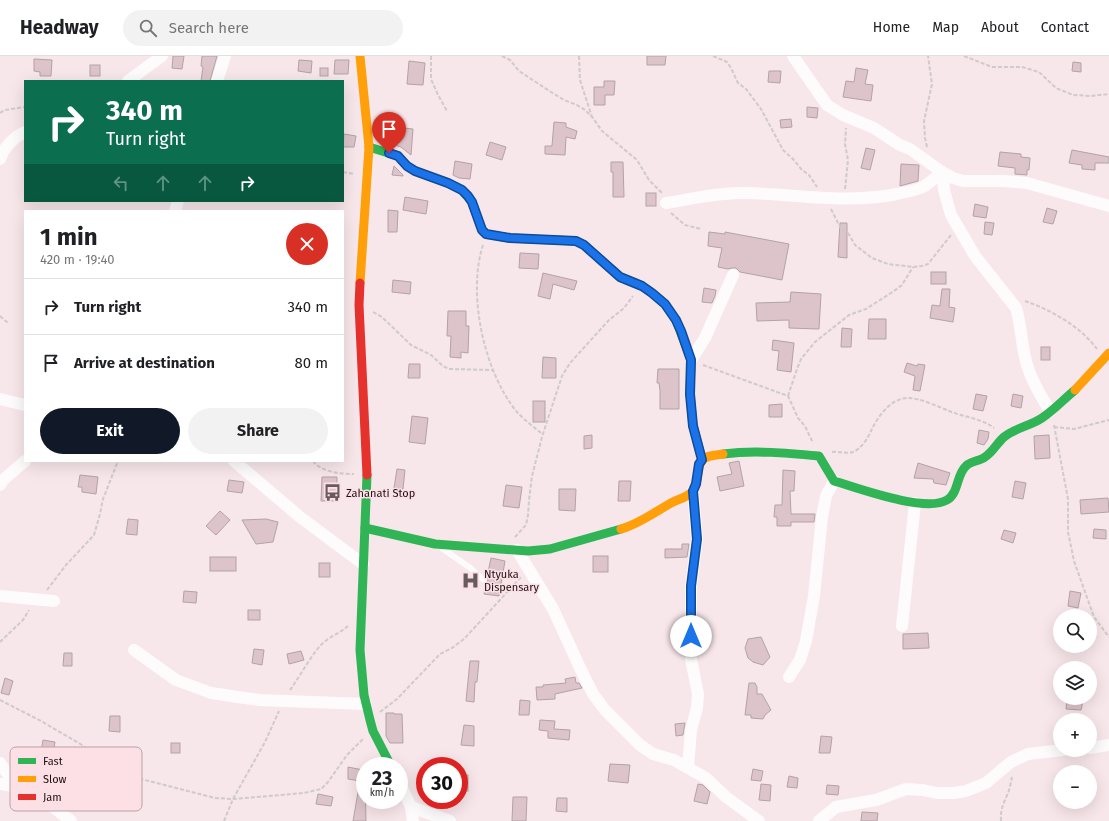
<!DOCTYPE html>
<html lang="en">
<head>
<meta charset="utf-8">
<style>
  body { margin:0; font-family:"Fira Sans",sans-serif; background:#f2f2f2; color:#202124; height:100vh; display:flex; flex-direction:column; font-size:15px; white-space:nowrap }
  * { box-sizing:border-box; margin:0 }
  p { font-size:13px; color:#757577 }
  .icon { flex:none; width:22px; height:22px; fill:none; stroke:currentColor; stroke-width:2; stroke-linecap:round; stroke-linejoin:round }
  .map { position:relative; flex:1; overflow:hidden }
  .drawer { position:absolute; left:24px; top:154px; width:320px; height:252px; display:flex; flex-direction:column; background:#fff; border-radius:0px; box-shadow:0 4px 16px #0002 }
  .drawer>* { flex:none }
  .hud { position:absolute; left:24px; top:24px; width:320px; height:122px; border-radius:0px; box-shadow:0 4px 16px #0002; background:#0b6e4f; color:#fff; overflow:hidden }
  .tools { position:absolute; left:1053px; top:553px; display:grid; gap:8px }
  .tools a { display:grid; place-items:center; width:44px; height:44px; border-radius:50%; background:#fff; box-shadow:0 4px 16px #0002; font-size:20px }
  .speed { position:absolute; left:356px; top:701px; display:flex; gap:8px; font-size:20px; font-weight:700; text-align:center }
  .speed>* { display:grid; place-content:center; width:52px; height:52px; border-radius:50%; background:#fff; box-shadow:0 4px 16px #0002; line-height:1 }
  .speed small { font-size:10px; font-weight:400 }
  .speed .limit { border:6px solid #d22; background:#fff; color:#111 }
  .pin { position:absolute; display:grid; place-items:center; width:34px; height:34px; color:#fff; margin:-41px -17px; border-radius:50% 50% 50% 0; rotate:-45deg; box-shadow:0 0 4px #0007 }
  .pin .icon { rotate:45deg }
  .me { position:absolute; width:44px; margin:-22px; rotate:0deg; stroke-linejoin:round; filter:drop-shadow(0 0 3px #0008) }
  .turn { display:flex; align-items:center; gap:14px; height:84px; padding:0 16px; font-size:18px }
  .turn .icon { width:52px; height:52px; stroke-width:2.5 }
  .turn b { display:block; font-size:28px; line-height:34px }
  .lanes { display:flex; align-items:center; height:38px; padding:0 16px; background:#0003; justify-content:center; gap:20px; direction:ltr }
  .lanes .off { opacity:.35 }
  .round { display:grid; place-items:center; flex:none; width:42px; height:42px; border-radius:21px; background:#f2f2f2 }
  .summary { display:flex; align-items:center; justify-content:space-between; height:68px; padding:0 16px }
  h1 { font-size:24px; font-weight:700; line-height:30px }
  .action { display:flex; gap:8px; margin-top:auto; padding:8px 16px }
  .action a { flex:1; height:46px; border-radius:24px; background:#111827; color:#fff; font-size:16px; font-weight:700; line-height:46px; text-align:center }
  .action a+a { background:#f2f2f2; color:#202124 }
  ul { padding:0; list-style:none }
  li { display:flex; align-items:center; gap:12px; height:56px; padding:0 16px; border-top:1px solid #e0e0e0 }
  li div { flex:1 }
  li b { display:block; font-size:15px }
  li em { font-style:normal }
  header { display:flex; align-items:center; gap:24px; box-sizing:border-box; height:56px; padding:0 20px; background:#fff; border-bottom:1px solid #e0e0e0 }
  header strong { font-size:19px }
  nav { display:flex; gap:22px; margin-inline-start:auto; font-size:14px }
  .search { width:280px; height:36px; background:#f2f2f2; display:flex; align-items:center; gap:10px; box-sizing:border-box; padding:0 14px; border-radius:22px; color:#757577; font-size:15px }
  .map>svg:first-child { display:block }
  .building { fill:#ddc4cb; stroke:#b1a3a6 }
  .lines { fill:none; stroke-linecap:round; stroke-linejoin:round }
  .path { stroke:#cfcacb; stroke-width:2; stroke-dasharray:4 2; stroke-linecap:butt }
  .lane { stroke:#fefbfc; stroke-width:6 }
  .street { stroke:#fefbfc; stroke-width:12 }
  .fast { stroke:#30b455; stroke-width:9 }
  .slow { stroke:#ff9f0a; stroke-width:9 }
  .jam { stroke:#e5322d; stroke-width:9 }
  .route-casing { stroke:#114b97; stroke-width:10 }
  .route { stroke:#1a73e8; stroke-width:7 }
  .labels { text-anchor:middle; stroke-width:3; stroke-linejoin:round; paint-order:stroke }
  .poi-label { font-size:11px; fill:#1b1012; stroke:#fde0e6; text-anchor:start }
  .key { fill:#fde0e6; stroke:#b9a2a6; stroke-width:1 }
  .key-label { font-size:11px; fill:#1b1012 }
</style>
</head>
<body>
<header>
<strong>Headway</strong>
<div class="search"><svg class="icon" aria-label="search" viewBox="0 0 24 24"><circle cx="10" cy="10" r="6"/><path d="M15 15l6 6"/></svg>Search here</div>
<nav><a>Home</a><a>Map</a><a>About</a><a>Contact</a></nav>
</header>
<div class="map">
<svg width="1109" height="765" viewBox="0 0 1109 765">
  <rect width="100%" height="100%" fill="#f7e6ea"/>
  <g class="building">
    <polygon points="173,0 184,0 182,13 172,12"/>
    <polygon points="202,0 217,0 210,25 201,25 203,11 201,10"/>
    <polygon points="647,0 666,0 665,9 647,9"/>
    <polygon points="34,3 52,4 51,20 40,20 40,16 34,15"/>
    <polygon points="299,4 312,5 311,17 298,15"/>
    <polygon points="335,4 349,4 348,18 334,18"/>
    <polygon points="409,5 425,7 423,29 407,28"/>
    <polygon points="1073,6 1081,7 1081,16 1072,15"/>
    <rect x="90" y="9" width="10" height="11"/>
    <rect x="320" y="12" width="8" height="8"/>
    <polygon points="856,12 868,14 865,28 873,29 871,45 843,41 846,25 854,26"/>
    <polygon points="769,15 781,15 780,27 768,26"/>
    <polygon points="604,25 615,25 614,39 605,39 605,49 594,49 594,31 604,31"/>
    <polygon points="807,51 818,52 817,62 807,61"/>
    <polygon points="791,63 792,71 781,72 780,64"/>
    <polygon points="554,66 566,67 566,71 577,75 575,83 566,81 565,99 545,98 545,90 552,90"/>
    <polygon points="385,70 413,73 411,99 401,91 385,86"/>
    <polygon points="344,78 356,80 354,91 343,91"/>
    <polygon points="490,86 506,91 502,104 486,99"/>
    <polygon points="866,92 875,94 870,114 861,112"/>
    <polygon points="1072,94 1109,101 1109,107 1095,107 1095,114 1082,113 1082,109 1069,107"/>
    <polygon points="1000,96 1021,98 1021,101 1030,102 1029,114 1027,114 1027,119 1015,118 1015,112 998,110"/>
    <polygon points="455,105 472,108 470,123 459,122 453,119"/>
    <polygon points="611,106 623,106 624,141 613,141 613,116 611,116"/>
    <polygon points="901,108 919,109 918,125 900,130"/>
    <polygon points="394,110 403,119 403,120 392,119"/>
    <rect x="646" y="137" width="10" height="13"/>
    <polygon points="405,141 428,145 426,158 403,154"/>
    <polygon points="975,148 988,151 986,162 973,160"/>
    <polygon points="1047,152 1057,155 1053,168 1043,166"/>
    <polygon points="388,154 398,155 397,176 388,176"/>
    <polygon points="985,166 994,167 992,179 984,178"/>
    <polygon points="840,167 847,167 847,202 838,201"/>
    <polygon points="709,176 725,178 725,176 789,188 782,224 740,216 736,212 732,212 728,213 718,211 722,192 708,190"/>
    <polygon points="520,197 539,198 538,213 519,212"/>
    <rect x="931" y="216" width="15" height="12"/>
    <polygon points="543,217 577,225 574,234 553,228 550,243 538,240"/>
    <polygon points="393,224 411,226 410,238 392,236"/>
    <polygon points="704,232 716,234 715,240 712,247 702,246"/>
    <polygon points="942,233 950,233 949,251 955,252 953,266 930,262 932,249 940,250"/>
    <polygon points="791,236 821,238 819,273 789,272 789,264 757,265 756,247 790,246"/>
    <polygon points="448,255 466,255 466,270 469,270 468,297 461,296 461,302 450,301 451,280 447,280"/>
    <polygon points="869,263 886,263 886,283 868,283"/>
    <polygon points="842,272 852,273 851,291 841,291"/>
    <polygon points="773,284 794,287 791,316 777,314 779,295 772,294"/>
    <rect x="1041" y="291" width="9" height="13"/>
    <polygon points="543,301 556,302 556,322 542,322"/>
    <polygon points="907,307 917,310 918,308 925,309 920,335 913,334 915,320 904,316"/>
    <polygon points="409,308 420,308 420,322 408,322"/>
    <polygon points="658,313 679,313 679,353 660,353 660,334 659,327 657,327"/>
    <polygon points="976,338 987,340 983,355 973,353"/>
    <polygon points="1013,338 1023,340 1021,352 1011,350"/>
    <rect x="533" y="345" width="12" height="21"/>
    <polygon points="782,348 782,361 769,361 769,349"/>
    <polygon points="412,360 428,362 425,388 409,386"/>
    <polygon points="979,374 989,376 988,383 984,389 977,387"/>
    <polygon points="592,379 592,392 584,393 584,380"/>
    <polygon points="1049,379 1050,402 1035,403 1034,380"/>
    <polygon points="739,405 744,430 720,435 717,421 732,418 729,407"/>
    <polygon points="918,407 950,417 946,429 934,427 933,423 914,422"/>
    <polygon points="397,413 405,414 403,433 394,432"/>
    <polygon points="783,414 795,415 794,435 790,435 791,458 815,458 814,466 791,466 791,470 777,470 777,461 774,461 775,449 782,449"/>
    <polygon points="80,419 98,421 96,438 82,436 82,431 78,431"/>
    <polygon points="322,421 337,421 337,445 321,445"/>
    <polygon points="229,424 244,426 242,437 227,435"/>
    <polygon points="619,425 631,425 630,445 618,445"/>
    <polygon points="1015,425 1026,427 1023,443 1012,441"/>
    <polygon points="506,429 522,431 519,452 503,450"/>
    <polygon points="559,433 576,433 575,455 559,454"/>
    <polygon points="1108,442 1109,456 1081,458 1080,444"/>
    <polygon points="220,455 230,464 216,479 206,470"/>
    <polygon points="128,463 138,464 137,479 126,478"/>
    <polygon points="266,463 278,466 273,486 256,488 242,464"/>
    <polygon points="1094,473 1106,474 1106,483 1093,482"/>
    <polygon points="1004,474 1016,477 1013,487 1001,483"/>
    <polygon points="682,488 689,488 687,501 665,502 665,493 682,493"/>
    <rect x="593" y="500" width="15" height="16"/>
    <rect x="210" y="501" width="26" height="14"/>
    <polygon points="491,502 505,505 499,540 484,538 486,528 488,524 487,521"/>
    <rect x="319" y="507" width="11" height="14"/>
    <polygon points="184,535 197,536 196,547 183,546"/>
    <polygon points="1070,535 1081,537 1078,552 1068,550"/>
    <rect x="248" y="554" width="12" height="10"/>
    <polygon points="928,577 929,592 903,593 903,578"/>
    <polygon points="761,581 770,601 763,609 753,606 748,602 745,592 748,583"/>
    <polygon points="254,593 264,594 262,609 252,607"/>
    <polygon points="301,595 304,604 289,608 287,598"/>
    <polygon points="64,597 72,597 72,610 63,610"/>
    <polygon points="470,605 479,605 477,626 475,626 474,646 466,645"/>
    <polygon points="575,621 576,627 579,627 582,632 555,638 555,643 537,644 536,631 543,631 543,629 566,627 565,623"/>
    <polygon points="5,622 13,625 9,639 1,637"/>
    <polygon points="749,627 755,627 757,631 757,638 762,638 771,654 765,659 763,663 751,662 751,659 745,659"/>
    <polygon points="520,644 530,645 529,659 519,659"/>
    <polygon points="1067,644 1083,645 1081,654 1066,653"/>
    <polygon points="386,657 394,657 394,658 402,658 403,687 390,687 386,680"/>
    <polygon points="110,660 120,660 120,676 109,675"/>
    <polygon points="540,664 555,665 554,673 570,674 569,684 548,682 548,675 539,674"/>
    <polygon points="685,667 683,679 676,680 675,668"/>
    <polygon points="464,669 474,670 474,690 461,689"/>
    <polygon points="821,680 832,681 830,697 819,697"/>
    <polygon points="43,684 55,686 53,698 41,696"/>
    <rect x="171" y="687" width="9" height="10"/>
    <polygon points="610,708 630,709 628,727 608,725"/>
    <polygon points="348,711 363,714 361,723 365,723 366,765 353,765 360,725 348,723"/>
    <polygon points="753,713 763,715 761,725 751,724"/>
    <rect x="459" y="719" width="9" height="16"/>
    <polygon points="789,720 798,722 797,732 787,731"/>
    <polygon points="698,728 703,729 710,736 707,748 694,745"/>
    <polygon points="761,728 771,729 770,745 759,744"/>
    <polygon points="827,729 839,730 838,739 826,738"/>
    <polygon points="318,738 333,741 331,750 316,748"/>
    <polygon points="513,741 527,741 526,765 512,765"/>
    <polygon points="557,742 567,742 567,756 556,755"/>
    <polygon points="862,756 878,757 877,765 861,765"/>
  </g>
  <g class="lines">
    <g class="path">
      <polyline points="431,0 431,23 438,39 447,55"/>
      <polyline points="502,0 510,4 519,15 551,36 564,44 577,49 585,54 593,62 602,75 637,104 649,124 662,137"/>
      <polyline points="579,0 580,24 592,61"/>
      <polyline points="713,0 727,6 731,12 738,27 746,33 761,53 783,94 793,103 802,114 809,119 817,131"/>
      <polyline points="964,0 992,11 1022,11 1039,16 1056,32 1073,39 1091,40 1109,38"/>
      <polyline points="0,57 5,54 25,51"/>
      <polyline points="927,91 925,82 924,65 932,28 928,0"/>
      <polyline points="343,116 354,118"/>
      <polyline points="845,133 848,104 845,88 846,72"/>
      <polyline points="831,153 840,171 848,177 855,189 872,202 888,208 913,211 922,210 928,208 951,179"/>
      <polyline points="671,157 685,169 701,173"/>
      <path d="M483,189C467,238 484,316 517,356C524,364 534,371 542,378"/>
      <path d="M1025,245C1051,254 1080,270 1097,293"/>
      <polyline points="373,256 382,261 411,289 431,299 443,310 449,313 493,314"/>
      <polyline points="0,260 8,267"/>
      <polyline points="703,309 788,340 798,362 805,370 813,387"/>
      <polyline points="788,340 797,313 801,303 815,286 849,259 866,253 894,235 902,229 913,211"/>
      <polyline points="1054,369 1068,443 1068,476 1074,505 1094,561 1109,581"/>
      <polyline points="1054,371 1074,373 1109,364"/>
      <path d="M832,396C839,395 847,398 853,396C861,393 868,382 871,375C877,362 890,342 908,342C920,342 937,350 949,355C963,361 981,362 994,372"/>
      <path d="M313,405C321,416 340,418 354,418"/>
      <polyline points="515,481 526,469 528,459 529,444 532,420 542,381 562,320 570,307 609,264 624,252 633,240"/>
      <polyline points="47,534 66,509 94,479 100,458 103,443 118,405"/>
      <polyline points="0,586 23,564 29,554"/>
      <path d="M290,634C300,620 309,603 320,590C328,581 339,578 348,570"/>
      <polyline points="0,644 41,665 82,689 117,718 126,721 137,722 215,742 233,743 304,737 321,733 328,726 347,699 363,683"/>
      <polyline points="380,656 397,643 440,598 452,592 464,583 521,521"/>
      <polyline points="224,765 233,743 265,686 279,655"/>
      <path d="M1001,765C1000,753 1004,747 1008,737C1010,732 1011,726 1012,721"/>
    </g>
    <polyline class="lane" points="443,493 469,511 484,524"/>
    <g class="street">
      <polyline points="793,0 827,49 843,59 874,72 900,89 910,93 942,116 953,122 963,125 1004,125 1027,127 1109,150"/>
      <polyline points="128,25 162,0"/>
      <polyline points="217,25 225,0"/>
      <path d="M0,103C4,91 14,81 25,76"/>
      <path d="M942,116L944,134L951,159L975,200L1016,252C1021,268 1021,285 1025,301C1029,321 1040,338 1050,355"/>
      <path d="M666,147C692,143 719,136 745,137C795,138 846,148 897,138C905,136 915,135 923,131C930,127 936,121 942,116"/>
      <polyline points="175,155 178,145"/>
      <polyline points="691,304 705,282 733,219"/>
      <polyline points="0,343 25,349"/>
      <polyline points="234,405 300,461 363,508"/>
      <polyline points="0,429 3,424 25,405"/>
      <polyline points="517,494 553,553 581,614 593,638 605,654 640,689 653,698 674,704 706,722 726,741 759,765"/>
      <polyline points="0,540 54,545"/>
      <polyline points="902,570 915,447"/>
      <polyline points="134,594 176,624 211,637 259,644 366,648"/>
      <polyline points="789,621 800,604 806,585 814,540 822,461 826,440 834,425"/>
      <polyline points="1090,692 1109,689"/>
      <polyline points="0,707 16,730"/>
      <polyline points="688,711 691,674 697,652 698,638 691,603 691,530 697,483 693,435"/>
      <polyline points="399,726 411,751 413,765"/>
      <polyline points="0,728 30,733 71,765"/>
      <polyline points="411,751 450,765"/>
      <polyline points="819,765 836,751 876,744 906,733 923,734 937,737 953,737 966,735 986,727 1011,706 1028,698 1063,694"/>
    </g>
    <g class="fast">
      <polyline points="369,91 398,100 407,110 415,115 448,127 462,134 472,146 482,174 486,178 509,182 576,185 584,189 620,221 642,230 652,237 665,248 676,264 691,304 690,338 693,370 702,403"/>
      <path d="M723,398C755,394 787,397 819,400L834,425C858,432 925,457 947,444C959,437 956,419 966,410C971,405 980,405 985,401C993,396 997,387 1004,381C1015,372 1030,370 1042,362C1054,354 1064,343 1075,334"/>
      <polyline points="367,419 360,594 364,639 370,664 373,675 391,710"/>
      <polyline points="365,472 435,488 528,495 550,493 621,473"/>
    </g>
    <g class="slow">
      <polyline points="360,0 369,91 360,227"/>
      <polyline points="1075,334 1109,297"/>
      <path d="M621,473C639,468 655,456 671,447C678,443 687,442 693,435C695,432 696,427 697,424C700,401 700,401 723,398"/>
    </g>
    <polyline class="jam" points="360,227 359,249 367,419"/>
  </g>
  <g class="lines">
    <defs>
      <polyline id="route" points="389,97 398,100 407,110 415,115 448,127 462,134 468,140 472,146 482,174 486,178 510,182 576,185 584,189 620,221 642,230 652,237 665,248 676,264 681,275 691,304 690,338 693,370 702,404 699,408 696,428 693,435 697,483 691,530 691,580"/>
    </defs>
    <use href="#route" class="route-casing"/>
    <use href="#route" class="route"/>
  </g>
  <defs>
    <symbol id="bus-bare" viewBox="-9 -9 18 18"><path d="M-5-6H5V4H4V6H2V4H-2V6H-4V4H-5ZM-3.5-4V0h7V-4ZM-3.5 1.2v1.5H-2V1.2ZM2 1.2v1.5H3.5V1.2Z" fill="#685b5e" stroke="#fde0e6" stroke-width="2.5" paint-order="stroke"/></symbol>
    <symbol id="hospital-bare" viewBox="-9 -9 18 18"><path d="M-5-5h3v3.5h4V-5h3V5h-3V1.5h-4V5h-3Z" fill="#685b5e" stroke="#fde0e6" stroke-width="2.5" paint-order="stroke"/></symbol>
  </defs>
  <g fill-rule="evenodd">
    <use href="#bus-bare" x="320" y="424" width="25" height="25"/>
    <use href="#hospital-bare" x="458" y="512" width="25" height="25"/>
  </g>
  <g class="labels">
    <g class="poi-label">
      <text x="346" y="441">Zahanati Stop</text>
      <text x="484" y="522">Ntyuka<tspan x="484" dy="13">Dispensary</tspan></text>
    </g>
  </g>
  <rect x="10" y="691" width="132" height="64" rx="6" class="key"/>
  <rect x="18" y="702" width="18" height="6" fill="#30b455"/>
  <rect x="18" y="720" width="18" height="6" fill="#ff9f0a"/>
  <rect x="18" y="738" width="18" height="6" fill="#e5322d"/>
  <g class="key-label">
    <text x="43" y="709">Fast</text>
    <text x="43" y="727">Slow</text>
    <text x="43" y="745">Jam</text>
  </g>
</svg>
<div class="tools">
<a><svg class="icon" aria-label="search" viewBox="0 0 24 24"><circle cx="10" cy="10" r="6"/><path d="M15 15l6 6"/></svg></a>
<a><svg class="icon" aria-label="layers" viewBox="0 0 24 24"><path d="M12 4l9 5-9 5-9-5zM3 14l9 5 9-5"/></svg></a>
<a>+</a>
<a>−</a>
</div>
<div class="speed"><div>23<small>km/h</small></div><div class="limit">30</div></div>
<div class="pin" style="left:389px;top:97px;background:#d93025"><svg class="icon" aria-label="arrive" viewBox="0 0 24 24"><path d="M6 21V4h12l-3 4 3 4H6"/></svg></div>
<svg class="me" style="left:691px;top:580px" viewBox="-20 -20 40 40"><circle r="19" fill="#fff"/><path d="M0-13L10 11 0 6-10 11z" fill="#1a73e8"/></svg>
<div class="hud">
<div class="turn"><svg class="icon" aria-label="right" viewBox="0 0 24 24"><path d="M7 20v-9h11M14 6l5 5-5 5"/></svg><div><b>340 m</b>Turn right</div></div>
<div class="lanes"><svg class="icon off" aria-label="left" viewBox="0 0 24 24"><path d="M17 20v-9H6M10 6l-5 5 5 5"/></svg><svg class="icon off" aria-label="ahead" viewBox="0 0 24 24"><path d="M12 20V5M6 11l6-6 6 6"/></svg><svg class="icon off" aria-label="ahead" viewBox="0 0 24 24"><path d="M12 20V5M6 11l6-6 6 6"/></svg><svg class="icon" aria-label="right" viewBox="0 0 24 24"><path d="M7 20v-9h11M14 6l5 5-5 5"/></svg></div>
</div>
<section class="drawer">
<div class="summary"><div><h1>1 min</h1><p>420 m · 19:40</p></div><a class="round" style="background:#d93025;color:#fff"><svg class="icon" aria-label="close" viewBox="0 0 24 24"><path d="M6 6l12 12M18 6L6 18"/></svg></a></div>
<ul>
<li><svg class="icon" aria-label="right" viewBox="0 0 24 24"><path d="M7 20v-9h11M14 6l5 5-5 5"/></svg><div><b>Turn right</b></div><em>340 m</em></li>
<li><svg class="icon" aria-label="arrive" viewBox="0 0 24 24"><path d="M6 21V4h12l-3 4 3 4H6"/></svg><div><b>Arrive at destination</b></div><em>80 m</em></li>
</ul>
<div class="action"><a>Exit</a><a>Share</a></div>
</section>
</div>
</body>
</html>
